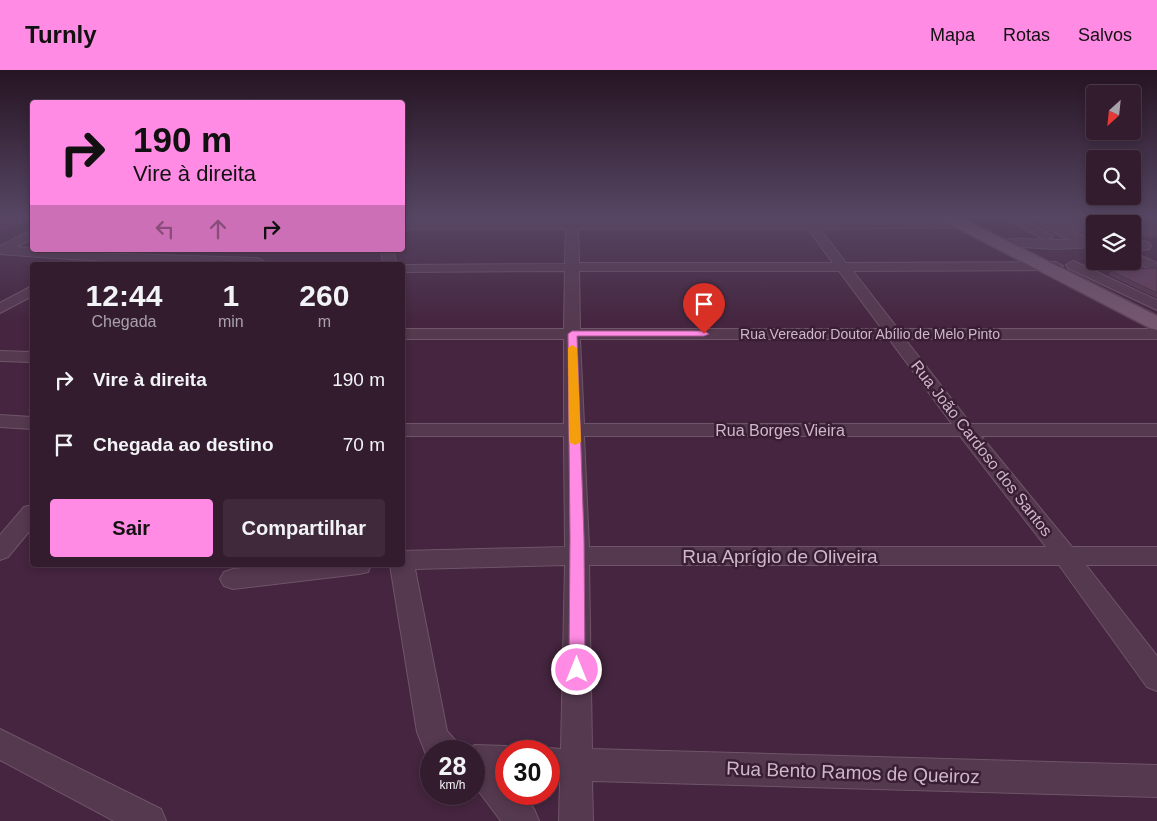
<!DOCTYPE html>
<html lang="pt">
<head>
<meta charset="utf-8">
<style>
  body { margin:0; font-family:Helvetica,sans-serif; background:#3f293b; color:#f1f3f6; height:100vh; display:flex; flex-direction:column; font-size:19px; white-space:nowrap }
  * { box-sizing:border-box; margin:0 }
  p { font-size:16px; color:#a9a1aa }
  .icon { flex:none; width:28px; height:28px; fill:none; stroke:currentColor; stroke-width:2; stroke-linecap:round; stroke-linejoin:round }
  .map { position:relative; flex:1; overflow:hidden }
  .details { position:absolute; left:30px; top:192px; width:375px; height:305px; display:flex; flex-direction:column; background:#341c2f; border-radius:5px; box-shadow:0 2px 8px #0003,0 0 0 1px #4e3a4b }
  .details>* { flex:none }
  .banner { position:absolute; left:30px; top:30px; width:375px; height:152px; border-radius:5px; box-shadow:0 2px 8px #0003,0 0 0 1px #4e3a4b; background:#ff8be4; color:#111; overflow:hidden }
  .needle { width:32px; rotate:207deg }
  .fabs { position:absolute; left:1086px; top:15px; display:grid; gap:10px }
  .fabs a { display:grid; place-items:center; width:55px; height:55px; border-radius:5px; background:#341c2f; box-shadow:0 2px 8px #0003,0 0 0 1px #4e3a4b; font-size:25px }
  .speed { position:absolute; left:420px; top:670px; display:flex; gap:10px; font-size:25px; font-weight:700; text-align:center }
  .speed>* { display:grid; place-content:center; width:65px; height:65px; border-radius:50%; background:#341c2f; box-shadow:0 2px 8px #0003,0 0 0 1px #4e3a4b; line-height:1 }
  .speed small { font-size:12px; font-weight:400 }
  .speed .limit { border:8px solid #d22; background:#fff; color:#111 }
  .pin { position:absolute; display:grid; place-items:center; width:42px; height:42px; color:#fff; margin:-51px -21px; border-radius:50% 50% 50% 0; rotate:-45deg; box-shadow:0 0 5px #0007 }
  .pin .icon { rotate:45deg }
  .me { position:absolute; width:55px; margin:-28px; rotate:0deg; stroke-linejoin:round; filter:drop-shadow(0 0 4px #0008) }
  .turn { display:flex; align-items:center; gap:18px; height:105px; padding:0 20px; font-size:22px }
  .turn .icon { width:65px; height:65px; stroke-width:2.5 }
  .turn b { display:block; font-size:35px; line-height:42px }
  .lanes { display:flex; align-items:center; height:48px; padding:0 20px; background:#0003; justify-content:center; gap:25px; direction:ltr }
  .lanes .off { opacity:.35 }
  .eta { display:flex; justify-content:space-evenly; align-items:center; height:85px; text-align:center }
  .eta b { font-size:30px; font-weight:800; line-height:35px }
  .button { display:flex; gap:10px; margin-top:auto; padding:10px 20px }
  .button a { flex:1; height:58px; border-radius:5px; background:#ff8be4; color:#111; font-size:20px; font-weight:800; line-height:58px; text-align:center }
  .button a+a { background:#3f293b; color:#f1f3f6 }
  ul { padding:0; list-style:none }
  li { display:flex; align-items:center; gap:15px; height:65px; padding:0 20px }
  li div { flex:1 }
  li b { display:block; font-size:19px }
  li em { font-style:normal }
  header { display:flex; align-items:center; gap:30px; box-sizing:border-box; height:70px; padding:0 25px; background:#ff8be4; color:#111 }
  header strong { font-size:24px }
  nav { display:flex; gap:28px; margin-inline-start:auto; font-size:18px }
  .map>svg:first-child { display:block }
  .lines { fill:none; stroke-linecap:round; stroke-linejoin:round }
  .river { fill:#65305a; fill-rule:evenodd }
  .minor-casing { stroke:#6f5569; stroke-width:2 }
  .major-casing { stroke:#5e4358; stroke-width:3 }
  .minor { fill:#55394f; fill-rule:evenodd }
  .major { fill:#75576f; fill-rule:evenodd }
  .wall { fill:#583851 }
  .shaded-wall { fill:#472e42 }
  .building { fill:#66415e; stroke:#472e42 }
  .route { fill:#ff8be4; stroke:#a65a94 }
  .slow { fill:#f59e0b }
  .labels { text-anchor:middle; stroke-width:5; stroke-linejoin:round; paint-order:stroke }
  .far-street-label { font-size:14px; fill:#ceb7c9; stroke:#3a1e34 }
  .street-label { font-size:16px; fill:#ceb7c9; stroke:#3a1e34 }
  .near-street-label { font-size:19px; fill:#ceb7c9; stroke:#3a1e34 }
</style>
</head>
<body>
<header>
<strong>Turnly</strong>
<nav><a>Mapa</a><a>Rotas</a><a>Salvos</a></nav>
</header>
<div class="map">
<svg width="1157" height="751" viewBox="0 0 1157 751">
  <rect width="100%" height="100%" fill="#45253f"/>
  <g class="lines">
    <polygon class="river" points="5,148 27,148 24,152 0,162 0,150"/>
    <defs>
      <g id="minor">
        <path d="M566,148H578V151H803L800,148H812L815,151H960L964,153L966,155L964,157L820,159L846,193L1056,192L1063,196L1056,200L853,201L898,259H1157V269H905L971,354H1157V366H981L1072,477H1157V495H1086L1157,586V621L1147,617L1059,495H589L592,679L1157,695V727L592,711L593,751H559L560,710H549V681H542L549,678L561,679L565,495L415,499L447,661L455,670L460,681H431V690L427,687L417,662L390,495H402V481L565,477L564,366H402V354H564V269H402V259H564L565,201L402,202V195H398L565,194L566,159H402V151H566ZM578,159H808L833,193H579ZM579,201H839L882,259H580ZM580,269H889L952,354H584ZM584,366H960L1046,477H589Z"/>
        <polygon points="1006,148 1021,148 1053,166 1047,170 1043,169"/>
        <path d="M1031,148C1055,148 1073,166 1095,169V177L1055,179L1006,176L1004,173L1010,169L1074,170L1060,166Z"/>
        <path d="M32,160V169L16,177L90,183L258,188L265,192L262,195C174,195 87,191 0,184V176Z"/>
        <polygon points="1132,167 1149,173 1151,176 1149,179 1132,181"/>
        <polygon points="381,180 393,180 397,195 383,195"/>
        <polygon points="1132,182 1157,193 1157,202 1132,191"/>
        <polygon points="1073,191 1157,230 1157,240 1068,198 1066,195"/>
        <polygon points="32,216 32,226 0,243 0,233"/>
        <polygon points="0,281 32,282 32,292 0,291"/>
        <polygon points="0,345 32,347 32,359 0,357"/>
        <polygon points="32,435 32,458 8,487 0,490 0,465 24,437"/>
        <polygon points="273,495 371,495 368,502 359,504 233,519 224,516 220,509 224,502 233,499"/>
        <polygon points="0,659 161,739 166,751 114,751 0,690"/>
        <polygon points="475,675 506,676 517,681 506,681 506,724 522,724 534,739 539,751 501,751 474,715 474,681 462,681"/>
      </g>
      <polygon id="major" points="941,148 961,148 1157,246 1157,260 1150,258 944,151"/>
    </defs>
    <use href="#minor" class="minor-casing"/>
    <use href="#major" class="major-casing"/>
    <use href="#minor" class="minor"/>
    <use href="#major" class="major"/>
  </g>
  <g class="wall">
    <polygon points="1044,148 1157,148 1157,167 1145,167 1132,165 1132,154 1095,154 1095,168"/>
    <polygon points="1157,199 1157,228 1109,205 1111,201"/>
    <polygon points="32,336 32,347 28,340"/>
  </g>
  <polygon class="shaded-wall" points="1140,151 1133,165 1132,154 1126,154"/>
  <g class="building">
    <polygon points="1088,148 1157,148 1157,153 1140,151 1126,154 1104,154"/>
    <polygon points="1155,198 1157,199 1157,223 1111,201"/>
  </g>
  <linearGradient id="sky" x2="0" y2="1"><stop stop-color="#261423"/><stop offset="0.58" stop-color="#564663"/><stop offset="1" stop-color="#564663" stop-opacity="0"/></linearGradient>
  <rect width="1157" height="253" fill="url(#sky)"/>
  <polygon class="route" points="572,261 704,261 709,264 704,266 577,266 584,468 585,600 583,605 577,607 572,605 569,600 570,468 568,264"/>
  <polygon class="slow" points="572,275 577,278 581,372 575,375 569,372 568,278"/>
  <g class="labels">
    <g class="far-street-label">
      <text x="870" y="269">Rua Vereador Doutor Abílio de Melo Pinto</text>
    </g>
    <g class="street-label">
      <text x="780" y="366">Rua Borges Vieira</text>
      <text transform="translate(982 378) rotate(52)" y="6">Rua João Cardoso dos Santos</text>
    </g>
    <g class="near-street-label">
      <text x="780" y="493">Rua Aprígio de Oliveira</text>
      <text transform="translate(853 702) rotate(2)" y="7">Rua Bento Ramos de Queiroz</text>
    </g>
  </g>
</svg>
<div class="fabs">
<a><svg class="needle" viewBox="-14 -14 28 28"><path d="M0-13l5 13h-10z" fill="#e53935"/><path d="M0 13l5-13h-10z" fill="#a9a1aa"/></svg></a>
<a><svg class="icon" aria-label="search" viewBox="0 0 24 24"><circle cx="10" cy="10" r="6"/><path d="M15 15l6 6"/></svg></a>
<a><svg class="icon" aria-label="layers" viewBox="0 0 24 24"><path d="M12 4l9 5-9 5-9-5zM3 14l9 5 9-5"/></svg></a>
</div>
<div class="speed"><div>28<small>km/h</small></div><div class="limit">30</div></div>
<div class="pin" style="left:704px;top:264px;background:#d93025"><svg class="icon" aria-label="arrive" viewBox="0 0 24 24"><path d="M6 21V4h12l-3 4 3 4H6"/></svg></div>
<svg class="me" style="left:577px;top:600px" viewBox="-20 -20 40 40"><circle r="17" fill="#ff8be4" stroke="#fff" stroke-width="3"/><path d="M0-11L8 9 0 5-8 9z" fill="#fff"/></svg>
<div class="banner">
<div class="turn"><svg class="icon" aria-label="right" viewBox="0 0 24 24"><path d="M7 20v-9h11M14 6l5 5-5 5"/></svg><div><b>190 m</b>Vire à direita</div></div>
<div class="lanes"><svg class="icon off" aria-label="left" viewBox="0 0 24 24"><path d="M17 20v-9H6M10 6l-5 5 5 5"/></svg><svg class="icon off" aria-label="ahead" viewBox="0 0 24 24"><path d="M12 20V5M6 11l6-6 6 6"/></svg><svg class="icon" aria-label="right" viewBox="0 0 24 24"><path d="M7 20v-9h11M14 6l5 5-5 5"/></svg></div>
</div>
<section class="details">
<div class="eta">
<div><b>12:44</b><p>Chegada</p></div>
<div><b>1</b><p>min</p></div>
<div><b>260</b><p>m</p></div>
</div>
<ul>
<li><svg class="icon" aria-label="right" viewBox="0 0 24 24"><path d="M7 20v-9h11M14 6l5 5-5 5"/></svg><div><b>Vire à direita</b></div><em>190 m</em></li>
<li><svg class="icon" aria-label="arrive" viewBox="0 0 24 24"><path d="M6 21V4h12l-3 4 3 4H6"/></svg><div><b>Chegada ao destino</b></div><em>70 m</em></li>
</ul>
<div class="button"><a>Sair</a><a>Compartilhar</a></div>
</section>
</div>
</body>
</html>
